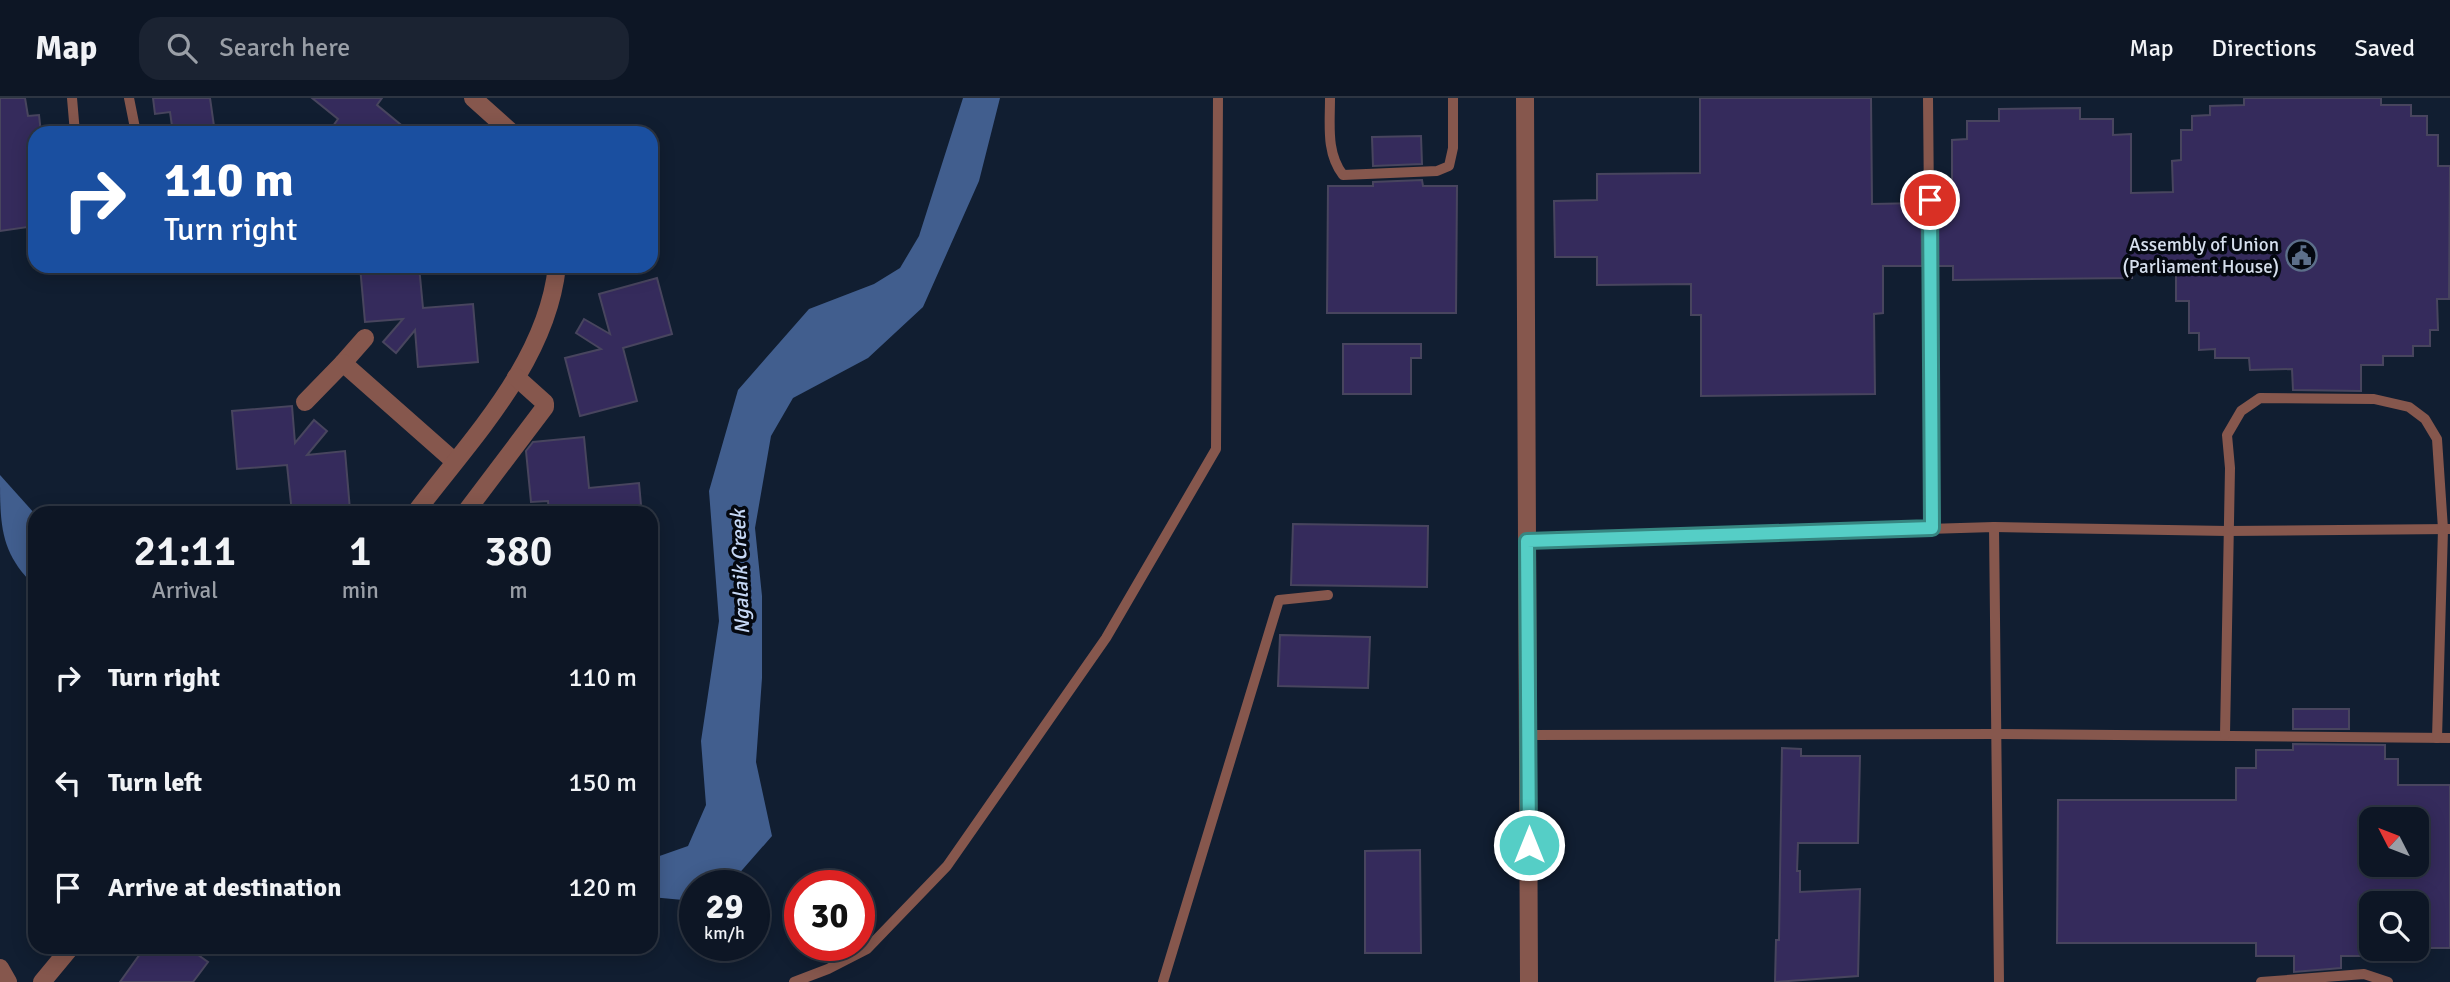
<!DOCTYPE html>
<html lang="en">
<head>
<meta charset="utf-8">
<style>
  body { margin:0; font-family:Signika,sans-serif; background:#1b2332; color:#f1f3f6; height:100vh; display:flex; flex-direction:column; font-size:26px; white-space:nowrap }
  * { box-sizing:border-box; margin:0 }
  p { font-size:23px; color:#9a9fa7 }
  .icon { flex:none; width:38px; height:38px; fill:none; stroke:currentColor; stroke-width:2; stroke-linecap:round; stroke-linejoin:round }
  .map { position:relative; flex:1; overflow:hidden }
  .side { position:absolute; left:28px; top:408px; width:630px; height:448px; display:flex; flex-direction:column; background:#0d1625; border-radius:21px; box-shadow:0 4px 18px #0003,0 0 0 2px #2d3542 }
  .side>* { flex:none }
  .top-card { position:absolute; left:28px; top:28px; width:630px; height:147px; border-radius:21px; box-shadow:0 4px 18px #0003,0 0 0 2px #2d3542; background:#1a4fa0; color:#fff; overflow:hidden }
  .needle { width:46px; rotate:312deg }
  .controls { position:absolute; left:2359px; top:709px; display:grid; gap:14px }
  .controls a { display:grid; place-items:center; width:70px; height:70px; border-radius:14px; background:#0d1625; box-shadow:0 4px 18px #0003,0 0 0 2px #2d3542; font-size:35px }
  .speed { position:absolute; left:679px; top:772px; display:flex; gap:14px; font-size:35px; font-weight:700; text-align:center }
  .speed>* { display:grid; place-content:center; width:91px; height:91px; border-radius:50%; background:#0d1625; box-shadow:0 4px 18px #0003,0 0 0 2px #2d3542; line-height:1 }
  .speed small { font-size:18px; font-weight:400 }
  .speed .limit { border:10px solid #d22; background:#fff; color:#111 }
  .pin { position:absolute; display:grid; place-items:center; width:60px; height:60px; color:#fff; margin:-30px; border:4px solid #fff; border-radius:50%; box-shadow:0 2px 7px #0007 }
  .me { position:absolute; width:77px; margin:-38px; rotate:0deg; stroke-linejoin:round; filter:drop-shadow(0 0 5px #0008) }
  .turn { display:flex; align-items:center; gap:24px; height:147px; padding:0 21px; font-size:32px }
  .turn .icon { width:91px; height:91px; stroke-width:2.5 }
  .turn b { display:block; font-size:49px; line-height:60px }
  .eta { display:flex; justify-content:space-evenly; align-items:center; height:119px; text-align:center }
  .eta b { font-size:42px; font-weight:600; line-height:49px }
  ul { padding:0; list-style:none }
  li { display:flex; align-items:center; gap:21px; height:105px; padding:0 21px }
  li div { flex:1 }
  li b { display:block; font-size:26px }
  li em { font-style:normal }
  header { display:flex; align-items:center; gap:42px; box-sizing:border-box; height:98px; padding:0 35px; background:#0d1625; border-bottom:2px solid #2d3542 }
  header strong { font-size:33px }
  nav { display:flex; gap:38px; margin-inline-start:auto; font-size:24px }
  .search { width:490px; height:63px; background:#1b2332; display:flex; align-items:center; gap:18px; box-sizing:border-box; padding:0 24px; border-radius:21px; color:#9a9fa7; font-size:26px }
  .map>svg:first-child { display:block }
  .water { fill:#415e8e }
  .building { fill:#352b5c; stroke:#48455e; stroke-width:2; fill-rule:evenodd }
  .lines { fill:none; stroke-linecap:round; stroke-linejoin:round }
  .service { stroke:#86574d; stroke-width:10 }
  .minor { stroke:#86574d; stroke-width:18 }
  .route-casing { stroke:#378681; stroke-width:18 }
  .route { stroke:#55cec6; stroke-width:12 }
  .labels { text-anchor:middle; stroke-width:7; stroke-linejoin:round; paint-order:stroke }
  .poi-label { font-size:19px; fill:#d6dfed; stroke:#040810; text-anchor:end }
  .water-label { font-size:21px; font-style:italic; fill:#c6d8f6; stroke:#040810 }
</style>
</head>
<body>
<header>
<strong>Map</strong>
<div class="search"><svg class="icon" aria-label="search" viewBox="0 0 24 24"><circle cx="10" cy="10" r="6"/><path d="M15 15l6 6"/></svg>Search here</div>
<nav><a>Map</a><a>Directions</a><a>Saved</a></nav>
</header>
<div class="map">
<svg width="2450" height="884" viewBox="0 0 2450 884">
  <rect width="100%" height="100%" fill="#111e31"/>
  <g class="water">
    <polygon points="963,0 1000,0 979,83 923,209 868,260 793,300 771,338 755,430 762,498 762,580 756,664 772,738 729,787 695,788 695,799 683,802 651,799 651,761 688,748 706,707 701,643 719,523 709,393 738,292 809,211 874,186 900,170 919,138"/>
    <path d="M0,377L35,416V488C0,455 0,427 0,377Z"/>
  </g>
  <g class="building">
    <polygon points="0,0 25,0 28,18 39,17 41,35 35,35 35,42 31,42 35,77 35,128 0,133"/>
    <polygon points="153,0 210,0 215,35 173,35 170,14 155,16"/>
    <polygon points="312,0 382,0 377,7 411,35 341,35 333,28 338,21"/>
    <polygon points="1700,0 1871,0 1872,106 1921,105 1922,168 1883,168 1883,215 1874,216 1875,296 1701,298 1701,217 1691,217 1691,186 1597,187 1597,159 1555,159 1554,103 1597,102 1597,76 1700,75"/>
    <polygon points="2244,0 2381,0 2381,7 2411,7 2411,18 2427,18 2427,37 2438,37 2438,68 2450,68 2449,201 2437,201 2438,232 2430,232 2430,248 2413,248 2413,258 2383,258 2383,267 2361,267 2361,293 2293,292 2292,271 2250,272 2249,260 2215,260 2215,251 2199,252 2199,235 2189,235 2189,203 2176,203 2176,164 2132,164 2132,180 1953,182 1953,168 1937,168 1937,105 1952,105 1952,42 1967,41 1967,23 1999,23 1999,11 2080,10 2080,21 2113,21 2113,37 2131,36 2131,95 2173,94 2172,63 2181,62 2181,32 2192,32 2192,18 2210,17 2210,8 2244,7"/>
    <polygon points="1421,38 1422,66 1373,68 1372,39"/>
    <polygon points="1422,82 1423,88 1457,88 1456,215 1327,215 1328,88 1373,88 1373,84"/>
    <polygon points="360,168 419,168 423,210 473,206 478,264 418,269 415,232 396,255 383,244 403,221 365,224"/>
    <polygon points="657,180 672,236 623,250 637,303 580,318 565,260 601,251 576,235 584,221 610,236 599,196"/>
    <polygon points="1343,246 1421,246 1421,260 1411,260 1411,296 1343,296"/>
    <polygon points="292,308 295,345 314,322 327,333 307,357 345,353 350,412 292,415 287,367 237,371 232,313"/>
    <polygon points="584,339 589,390 639,385 641,407 635,408 635,415 549,415 548,403 531,404 526,353 533,344"/>
    <polygon points="1293,426 1428,428 1427,489 1291,487"/>
    <polygon points="1280,537 1370,539 1368,590 1278,588"/>
    <rect x="2293" y="611" width="56" height="20"/>
    <path d="M2293,646L2385,647V661H2398V687H2450V850H2417V805H2371V858H2341V870L2294,874V858H2256V845H2057L2058,702H2236V670H2256V652H2293ZM2371,721H2417V766H2371Z"/>
    <polygon points="1782,650 1801,651 1801,658 1860,658 1858,745 1798,745 1797,773 1800,773 1800,794 1860,791 1858,878 1775,884 1776,842 1779,842"/>
    <polygon points="1420,752 1421,855 1365,855 1365,753"/>
    <polygon points="145,849 187,849 208,864 193,884 120,884"/>
  </g>
  <g class="lines">
    <g class="service">
      <polyline points="72,0 75,35"/>
      <polyline points="129,0 136,35"/>
      <path d="M1330,0C1330,27 1326,55 1343,77L1437,73L1449,68L1453,50V0"/>
      <polyline points="1928,0 1932,430"/>
      <polyline points="1994,429 2228,433 2450,431"/>
      <polyline points="1527,443 1994,429 1999,884"/>
      <polyline points="1528,637 1996,636 2450,640"/>
      <polyline points="2225,637 2230,370 2227,337 2241,313 2260,300 2374,301 2409,309 2425,321 2437,341 2443,431 2437,640"/>
      <polyline points="794,884 828,871 867,851 947,768 1106,540 1216,351 1218,0"/>
      <polyline points="1163,884 1279,502 1328,497"/>
      <polyline points="2261,884 2364,876 2388,884"/>
    </g>
    <g class="minor">
      <polyline points="473,0 512,35"/>
      <polyline points="1525,0 1529,884"/>
      <polyline points="343,265 365,240"/>
      <polyline points="305,304 343,265 454,363"/>
      <path d="M415,415C471,341 547,264 557,168"/>
      <polyline points="465,415 545,309 545,305 516,279"/>
      <polyline points="0,870 8,884"/>
      <polyline points="42,884 71,849"/>
    </g>
  </g>
  <g class="lines">
    <defs>
      <polyline id="route" points="1529,747 1527,443 1932,430 1930,102"/>
    </defs>
    <use href="#route" class="route-casing"/>
    <use href="#route" class="route"/>
  </g>
  <defs>
    <symbol id="civic-ring" viewBox="-11 -11 22 22"><circle r="9.5" fill="#040810" stroke="#5c6f8a" stroke-width="1.5"/><path d="M-.6-6.5H3V-4.5H.6V-3L4-1V1h2V6H-6V1h2V-1L-.6-3ZM-1.2 2.5V6h2.4V2.5Z" fill="#5c6f8a"/></symbol>
  </defs>
  <g fill-rule="evenodd">
    <use href="#civic-ring" x="2284" y="140" width="35" height="35"/>
  </g>
  <g class="labels">
    <g class="poi-label">
      <text x="2279" y="153">Assembly of Union<tspan x="2279" dy="22">(Parliament House)</tspan></text>
    </g>
    <g class="water-label">
      <text transform="translate(740 474) rotate(-92)" y="7">Ngalaik Creek</text>
    </g>
  </g>
</svg>
<div class="controls">
<a><svg class="needle" viewBox="-14 -14 28 28"><path d="M0-13l5 13h-10z" fill="#e53935"/><path d="M0 13l5-13h-10z" fill="#9a9fa7"/></svg></a>
<a><svg class="icon" aria-label="search" viewBox="0 0 24 24"><circle cx="10" cy="10" r="6"/><path d="M15 15l6 6"/></svg></a>
</div>
<div class="speed"><div>29<small>km/h</small></div><div class="limit">30</div></div>
<div class="pin" style="left:1930px;top:102px;background:#d93025"><svg class="icon" aria-label="arrive" viewBox="0 0 24 24"><path d="M6 21V4h12l-3 4 3 4H6"/></svg></div>
<svg class="me" style="left:1529px;top:747px" viewBox="-20 -20 40 40"><circle r="17" fill="#55cec6" stroke="#fff" stroke-width="3"/><path d="M0-11L8 9 0 5-8 9z" fill="#fff"/></svg>
<div class="top-card">
<div class="turn"><svg class="icon" aria-label="right" viewBox="0 0 24 24"><path d="M7 20v-9h11M14 6l5 5-5 5"/></svg><div><b>110 m</b>Turn right</div></div>
</div>
<section class="side">
<div class="eta">
<div><b>21:11</b><p>Arrival</p></div>
<div><b>1</b><p>min</p></div>
<div><b>380</b><p>m</p></div>
</div>
<ul>
<li><svg class="icon" aria-label="right" viewBox="0 0 24 24"><path d="M7 20v-9h11M14 6l5 5-5 5"/></svg><div><b>Turn right</b></div><em>110 m</em></li>
<li><svg class="icon" aria-label="left" viewBox="0 0 24 24"><path d="M17 20v-9H6M10 6l-5 5 5 5"/></svg><div><b>Turn left</b></div><em>150 m</em></li>
<li><svg class="icon" aria-label="arrive" viewBox="0 0 24 24"><path d="M6 21V4h12l-3 4 3 4H6"/></svg><div><b>Arrive at destination</b></div><em>120 m</em></li>
</ul>
</section>
</div>
</body>
</html>
